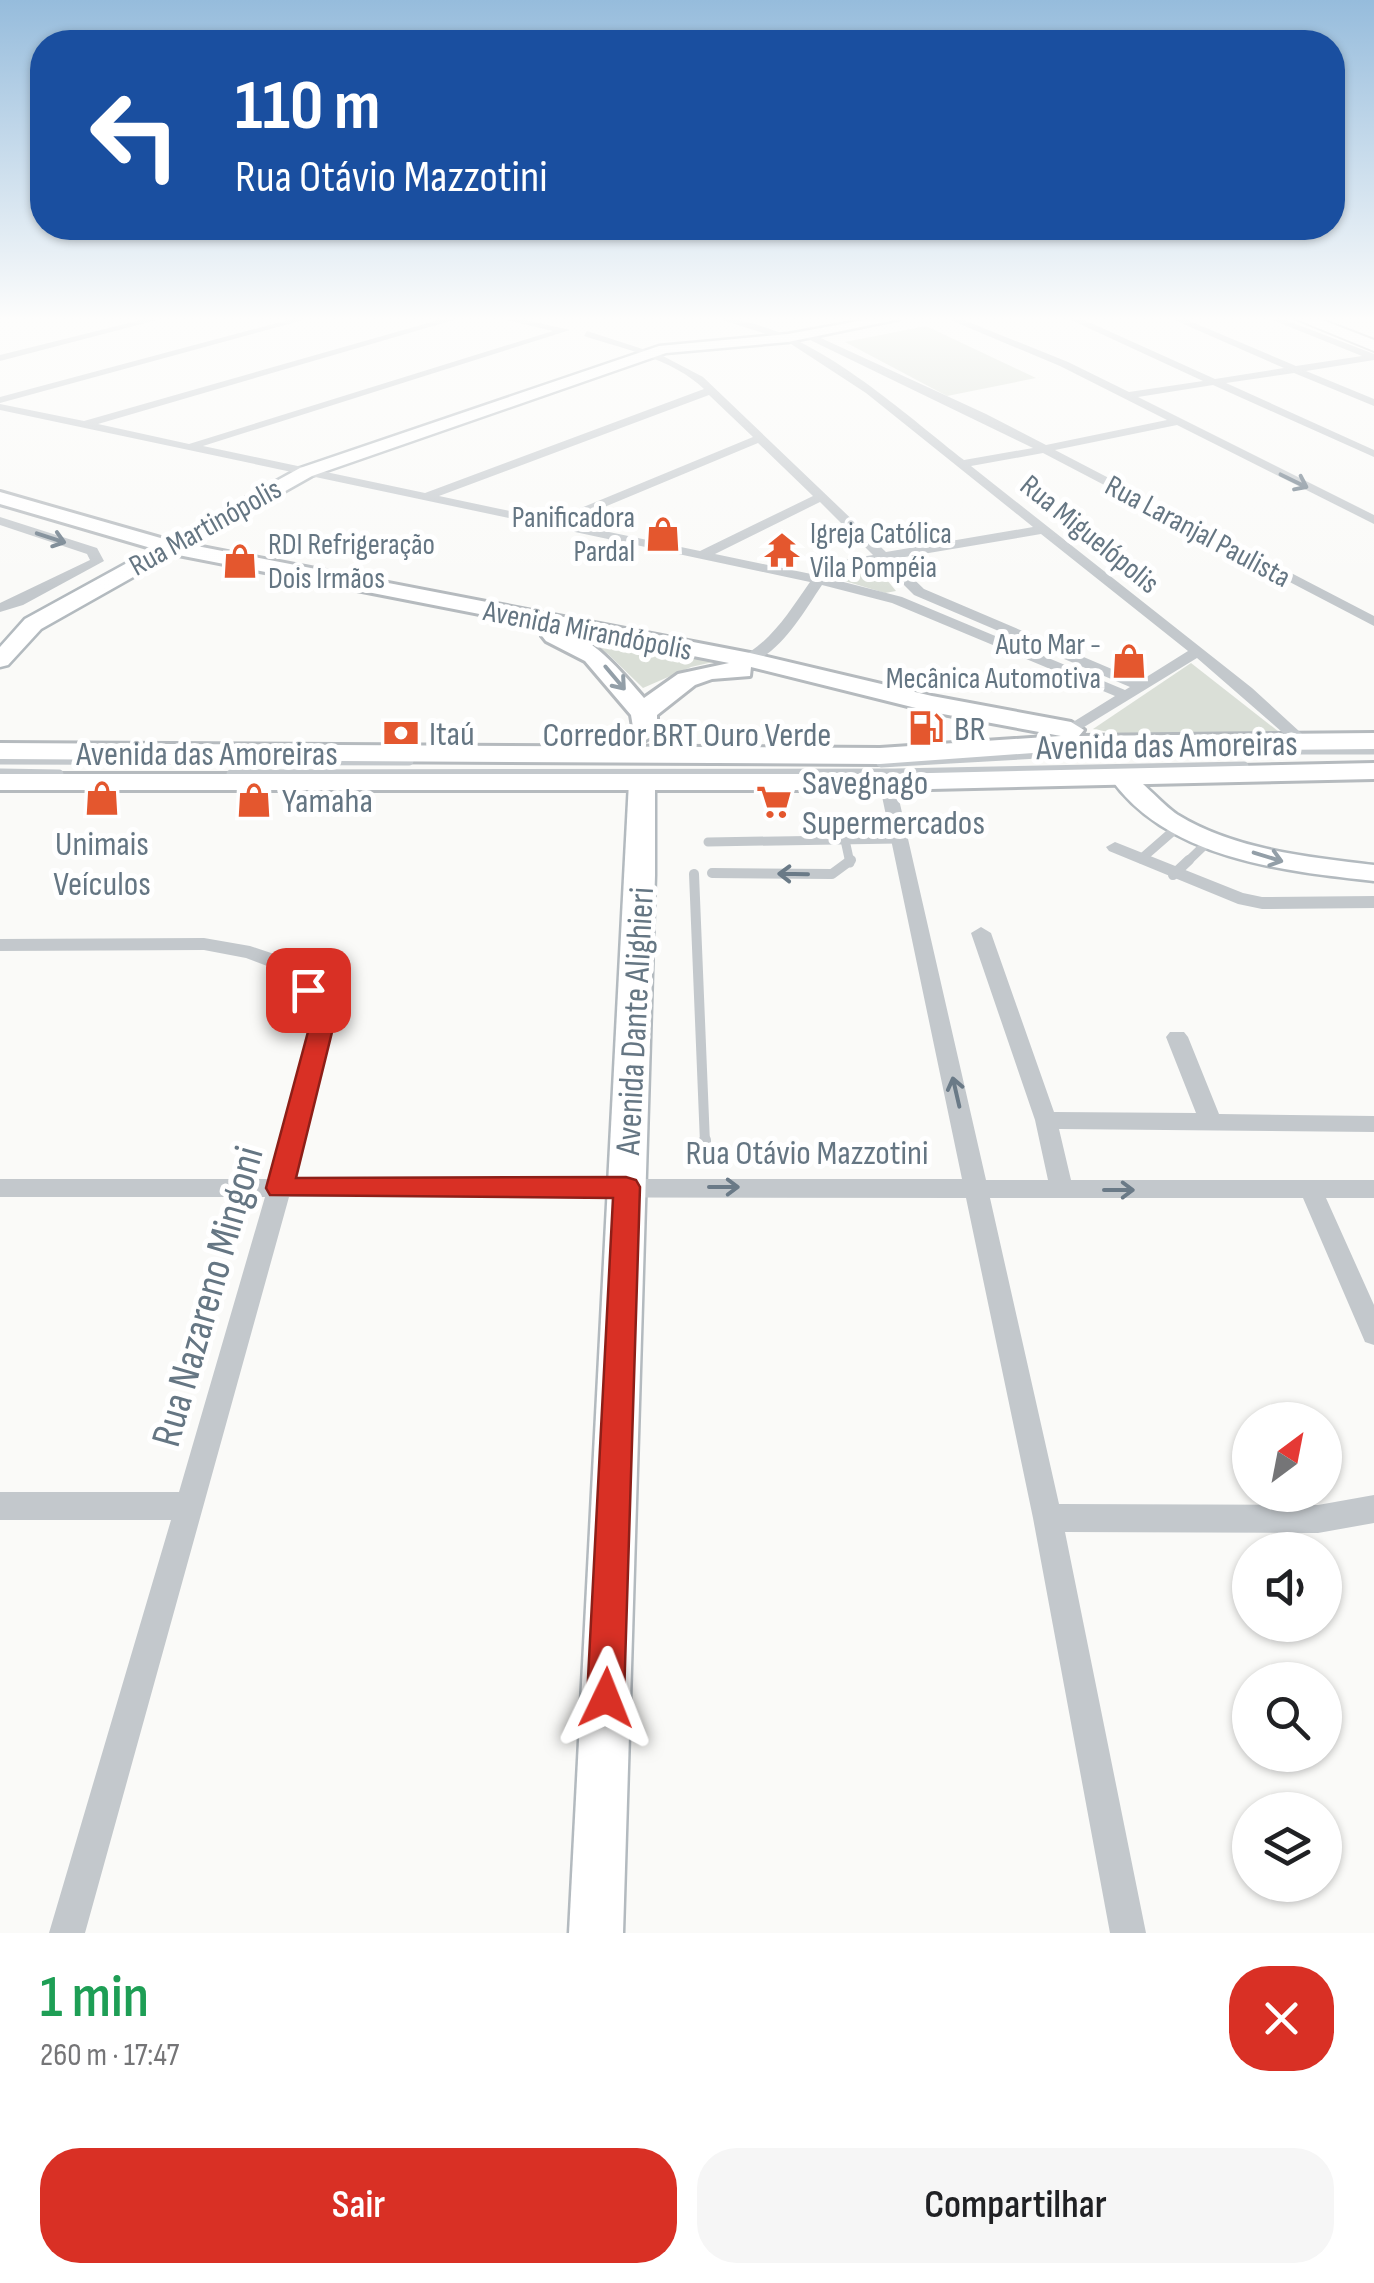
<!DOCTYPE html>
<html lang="pt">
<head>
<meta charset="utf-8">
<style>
  body { margin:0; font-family:"Sofia Sans Condensed",sans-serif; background:#f6f6f6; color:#202124; height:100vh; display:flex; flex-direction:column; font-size:38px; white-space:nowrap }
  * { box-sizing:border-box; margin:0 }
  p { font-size:32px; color:#757577 }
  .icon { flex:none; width:55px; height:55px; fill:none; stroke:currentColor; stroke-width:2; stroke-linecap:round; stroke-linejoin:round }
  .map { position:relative; height:1933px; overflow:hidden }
  .sheet { display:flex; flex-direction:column; background:#fff; flex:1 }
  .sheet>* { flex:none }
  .banner { position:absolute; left:30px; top:30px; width:1315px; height:210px; border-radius:40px; box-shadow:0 2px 8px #0004; background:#1a4fa0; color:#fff; overflow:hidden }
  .needle { width:65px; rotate:32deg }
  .tools { position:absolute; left:1232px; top:1402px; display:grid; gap:20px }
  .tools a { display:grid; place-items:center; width:110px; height:110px; border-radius:50%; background:#fff; box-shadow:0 2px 8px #0004; font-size:50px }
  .pin { position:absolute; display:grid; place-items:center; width:85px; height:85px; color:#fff; margin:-42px; border-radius:20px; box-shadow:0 5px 15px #0006 }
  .me { position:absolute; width:110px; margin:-55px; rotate:2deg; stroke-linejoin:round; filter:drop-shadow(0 0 8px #0008) }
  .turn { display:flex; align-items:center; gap:35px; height:210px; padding:0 40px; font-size:45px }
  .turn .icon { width:130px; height:130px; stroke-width:2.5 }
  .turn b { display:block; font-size:70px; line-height:85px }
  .round { display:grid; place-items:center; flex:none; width:105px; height:105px; border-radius:40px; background:#f6f6f6 }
  .overview { display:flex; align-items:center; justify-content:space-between; height:170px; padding:0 40px }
  h1 { font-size:60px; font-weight:600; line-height:75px; color:#1e9e55 }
  .action { display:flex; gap:20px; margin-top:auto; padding:20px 40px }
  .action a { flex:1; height:115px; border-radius:40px; background:#d93025; color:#fff; font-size:40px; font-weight:600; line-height:115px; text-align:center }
  .action a+a { background:#f6f6f6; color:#202124 }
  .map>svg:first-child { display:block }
  .green { fill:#dadfd7 }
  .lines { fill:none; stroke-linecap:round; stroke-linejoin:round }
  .secondary-casing { stroke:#b3babf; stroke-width:5 }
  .primary-casing { stroke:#b5babe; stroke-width:6 }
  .highway-casing { stroke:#b4b9bd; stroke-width:4 }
  .lane-far2 { stroke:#c3c8cc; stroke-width:9 }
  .lane-far1 { stroke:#c3c8cc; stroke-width:10 }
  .lane { stroke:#c3c8cc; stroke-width:12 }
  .street { fill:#c3c8cc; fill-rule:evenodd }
  .secondary { fill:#fff; fill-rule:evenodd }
  .primary { fill:#fff; fill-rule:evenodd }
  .highway { fill:#fff; fill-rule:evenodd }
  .oneway { stroke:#6a7a87 }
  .oneway2 { stroke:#939fa8 }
  .route { fill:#d93025; stroke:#8d1f18; stroke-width:2.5 }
  .labels { text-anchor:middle; stroke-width:10; stroke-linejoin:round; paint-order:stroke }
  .far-poi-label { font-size:30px; fill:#657683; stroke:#fff; text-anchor:end }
  .far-street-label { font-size:30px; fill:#657683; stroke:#fff }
  .poi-label { font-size:35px; fill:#657683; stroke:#fff; text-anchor:start }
  .street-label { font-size:35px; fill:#657683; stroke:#fff }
  .near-street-label { font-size:42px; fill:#657683; stroke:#fff }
</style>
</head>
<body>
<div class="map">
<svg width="1374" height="1933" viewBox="0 0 1374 1933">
  <rect width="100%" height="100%" fill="#fafaf8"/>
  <g class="green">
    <polygon points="926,326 1036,378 947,396 845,342"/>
    <polygon points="868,565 882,574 896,591 885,593 838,579 840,571"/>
    <polygon points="581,635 713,662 691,667 643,688 608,654"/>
    <polygon points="1191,663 1283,735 1130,736 1093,729"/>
  </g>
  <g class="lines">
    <defs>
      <g id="secondary">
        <polygon points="870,319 900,319 788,342 666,353 312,476 41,629 8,665 0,667 0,647 25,619 300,468 659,346 788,334"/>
        <path d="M1124,771C1138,775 1161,804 1178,815C1235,850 1309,857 1374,865V881C1283,871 1168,859 1111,779Z"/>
        <polygon points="642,774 655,782 655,875 623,1933 569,1933 629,782"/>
      </g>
      <g id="primary">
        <path d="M0,492L171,541L750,653L932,696L1071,722L1084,730L1079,736L1374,733V749L1047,752L880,764L0,759V743L880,748L1061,736L932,712L751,667L750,676L712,679L695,685L657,715V733L644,741L635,739L631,715L585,661L546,641L542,636L546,631C583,622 623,674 644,698L678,674L729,663L168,553L0,504Z"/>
        <polygon points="1374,763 1374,779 887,790 0,790 0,774 887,774"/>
      </g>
      <polygon id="highway" points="1296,319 1320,319 1374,340 1374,351"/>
    </defs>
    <use href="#secondary" class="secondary-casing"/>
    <use href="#primary" class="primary-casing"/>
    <use href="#highway" class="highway-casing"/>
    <g class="lane-far2">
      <polyline points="1295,750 1374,750"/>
      <polyline points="0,760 409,761"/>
      <polyline points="881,763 1073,752"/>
      <polyline points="0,773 59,774"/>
      <polyline points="231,774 894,773 1244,766"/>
      <polyline points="845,840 850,863"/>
      <polyline points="708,842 898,839"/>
      <polyline points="1141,859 1180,825"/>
      <polyline points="1186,863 1210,840"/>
    </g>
    <g class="lane-far1">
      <polyline points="712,873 832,874 851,860"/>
      <polyline points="694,874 705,1143"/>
      <polyline points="1173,875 1189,860"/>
    </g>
    <polyline class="lane" points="705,1140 705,1147"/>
    <g class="street">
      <polygon points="145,319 161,319 0,361 0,355"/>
      <polygon points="292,319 307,319 0,403 0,397"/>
      <path d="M442,319H457L98,424L189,444L553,331L502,319H521L570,330L203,446L425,493L704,389C673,359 624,349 584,336L587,331L661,355L703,377L886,552L1033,527L866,393L785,340L719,319C802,319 901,411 964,460L1033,448L804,337V333H810L986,414L1046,445L1167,420L1060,366L948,319H961L1068,362L1129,392L1203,381L1069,319H1082L1215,379L1284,368L1172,319H1185L1296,366L1362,356L1270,319H1283L1374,354V360L1306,371L1374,399V406L1294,373L1226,383L1374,450V457L1213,385L1138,397L1374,515V524L1177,425L1055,450L1374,616V626L1043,453L971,466L1252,688L1312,743L1310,746H1298L1197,658L1071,735L1063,730L1065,727L1115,696L892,603L822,585C799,619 780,656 738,669L733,668V662C770,644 787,615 810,582L0,410V404L84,421ZM709,395L753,437L552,520L439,496ZM758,443L813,496L700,551L566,523ZM820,502L873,555L825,563L816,575L715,554ZM1041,534L1188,651L1140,681L924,589L893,559ZM880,561L914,595L1130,687L1125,690L902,597L828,578L834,569Z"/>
      <polygon points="0,517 97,548 104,561 23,605 0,612 0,603 90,560 87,554 0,525"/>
      <polygon points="887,777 895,782 986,1180 1048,1180 1035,1120 971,933 981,927 991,933 1054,1112 1196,1113 1166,1037 1170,1032 1184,1032 1188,1037 1219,1114 1374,1116 1374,1132 1059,1129 1071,1180 1374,1180 1374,1198 1326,1198 1374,1305 1374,1345 1365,1342 1303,1198 990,1198 1059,1504 1318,1505 1374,1495 1374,1523 1318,1533 1065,1532 1146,1933 1110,1933 1033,1518 966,1198 289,1197 85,1933 49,1933 171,1520 0,1520 0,1492 179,1492 265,1197 0,1197 0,1179 271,1179 310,1028 299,993 275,969 246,958 204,950 0,951 0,939 204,938 250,946 289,959 318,990 332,1028 294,1179 962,1179 879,782"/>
      <polygon points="1115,842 1243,893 1262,897 1374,896 1374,908 1262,909 1238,904 1109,851 1106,847"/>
    </g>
    <use href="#secondary" class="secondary"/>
    <use href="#primary" class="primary"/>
    <use href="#highway" class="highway"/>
  </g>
  <defs><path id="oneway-shaft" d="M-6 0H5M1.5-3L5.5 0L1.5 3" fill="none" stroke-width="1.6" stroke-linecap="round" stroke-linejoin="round" transform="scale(2.5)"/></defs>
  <g class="oneway">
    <use href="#oneway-shaft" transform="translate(1294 481) rotate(26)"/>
    <use href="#oneway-shaft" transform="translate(51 538) rotate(18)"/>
    <use href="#oneway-shaft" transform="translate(793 874) rotate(-179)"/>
    <use href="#oneway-shaft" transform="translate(956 1092) rotate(-103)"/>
    <use href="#oneway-shaft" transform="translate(724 1187)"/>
    <use href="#oneway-shaft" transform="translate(1119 1190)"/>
  </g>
  <g class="oneway2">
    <use href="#oneway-shaft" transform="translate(615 678) rotate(50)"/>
    <use href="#oneway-shaft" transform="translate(1268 857) rotate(17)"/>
  </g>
  <linearGradient id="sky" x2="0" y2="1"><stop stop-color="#96bcdc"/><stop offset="0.54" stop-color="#fdfdfc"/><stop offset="1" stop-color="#fdfdfc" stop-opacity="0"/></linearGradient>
  <rect width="1374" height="590" fill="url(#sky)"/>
  <polygon class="route" points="308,982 319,990 333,1028 296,1178 626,1177 636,1180 640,1187 624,1698 618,1710 606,1716 593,1710 587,1698 613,1198 270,1195 266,1188 309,1028 296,990"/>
  <defs>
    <symbol id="shop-bare" viewBox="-9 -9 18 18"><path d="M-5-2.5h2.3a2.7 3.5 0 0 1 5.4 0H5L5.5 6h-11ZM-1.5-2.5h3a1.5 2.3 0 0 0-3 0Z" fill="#e4572e" stroke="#fff" stroke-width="2.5" paint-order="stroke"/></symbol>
    <symbol id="temple-bare" viewBox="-9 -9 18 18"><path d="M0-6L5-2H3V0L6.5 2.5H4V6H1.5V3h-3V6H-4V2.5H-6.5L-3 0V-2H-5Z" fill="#e4572e" stroke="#fff" stroke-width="2.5" paint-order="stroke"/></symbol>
    <symbol id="fuel-bare" viewBox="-9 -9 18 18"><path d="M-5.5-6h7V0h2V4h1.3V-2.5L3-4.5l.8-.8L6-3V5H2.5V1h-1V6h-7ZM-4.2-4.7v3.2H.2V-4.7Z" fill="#e4572e" stroke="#fff" stroke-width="2.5" paint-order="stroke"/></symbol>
    <symbol id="bank-bare" viewBox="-9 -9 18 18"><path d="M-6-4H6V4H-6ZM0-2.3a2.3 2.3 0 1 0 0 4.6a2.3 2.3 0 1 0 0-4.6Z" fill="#e4572e" stroke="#fff" stroke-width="2.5" paint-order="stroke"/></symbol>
    <symbol id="supermarket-bare" viewBox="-9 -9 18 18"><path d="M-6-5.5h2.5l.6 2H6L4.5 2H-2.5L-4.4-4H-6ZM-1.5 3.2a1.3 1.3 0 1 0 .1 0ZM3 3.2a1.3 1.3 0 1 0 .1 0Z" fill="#e4572e" stroke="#fff" stroke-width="2.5" paint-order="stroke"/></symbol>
  </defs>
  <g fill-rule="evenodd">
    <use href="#shop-bare" x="638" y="509" width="50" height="50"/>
    <use href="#temple-bare" x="757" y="525" width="50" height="50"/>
    <use href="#shop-bare" x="215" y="536" width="50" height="50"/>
    <use href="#shop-bare" x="1104" y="636" width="50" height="50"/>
    <use href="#fuel-bare" x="901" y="703" width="50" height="50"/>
    <use href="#bank-bare" x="376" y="708" width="50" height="50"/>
    <use href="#shop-bare" x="77" y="773" width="50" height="50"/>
    <use href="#shop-bare" x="229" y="775" width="50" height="50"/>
    <use href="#supermarket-bare" x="749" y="777" width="50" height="50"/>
  </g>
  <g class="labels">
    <g class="far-poi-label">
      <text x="635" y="527">Panificadora<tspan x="635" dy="34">Pardal</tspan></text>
      <text x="810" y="543" text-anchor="start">Igreja Católica<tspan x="810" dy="34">Vila Pompéia</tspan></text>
      <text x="268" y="554" text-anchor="start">RDI Refrigeração<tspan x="268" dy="34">Dois Irmãos</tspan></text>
      <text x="1101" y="654">Auto Mar -<tspan x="1101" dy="34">Mecânica Automotiva</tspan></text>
    </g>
    <g class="far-street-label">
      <text transform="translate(205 527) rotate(-29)" y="10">Rua Martinópolis</text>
      <text transform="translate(1198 531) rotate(28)" y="10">Rua Laranjal Paulista</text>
      <text transform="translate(1090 534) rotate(39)" y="10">Rua Miguelópolis</text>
      <text transform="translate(588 630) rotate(11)" y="10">Avenida Mirandópolis</text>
    </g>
    <g class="poi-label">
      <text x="954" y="740">BR</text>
      <text x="429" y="745">Itaú</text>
      <text x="802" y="794">Savegnago<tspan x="802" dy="40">Supermercados</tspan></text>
      <text x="282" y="812">Yamaha</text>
      <text x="102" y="855" text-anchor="middle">Unimais<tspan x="102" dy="40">Veículos</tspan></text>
    </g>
    <g class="street-label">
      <text x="687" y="746">Corredor BRT Ouro Verde</text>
      <text transform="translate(1167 745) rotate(-1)" y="12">Avenida das Amoreiras</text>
      <text x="207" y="765">Avenida das Amoreiras</text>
      <text transform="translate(634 1021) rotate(-87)" y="12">Avenida Dante Alighieri</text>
      <text x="807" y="1164">Rua Otávio Mazzotini</text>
    </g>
    <g class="near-street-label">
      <text transform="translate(206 1296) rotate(-74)" y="15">Rua Nazareno Mingoni</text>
    </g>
  </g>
</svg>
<div class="tools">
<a><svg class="needle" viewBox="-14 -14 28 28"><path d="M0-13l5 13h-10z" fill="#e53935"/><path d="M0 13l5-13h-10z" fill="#757577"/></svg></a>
<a><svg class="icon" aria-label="sound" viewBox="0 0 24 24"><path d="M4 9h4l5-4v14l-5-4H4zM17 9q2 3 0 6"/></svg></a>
<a><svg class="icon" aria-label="search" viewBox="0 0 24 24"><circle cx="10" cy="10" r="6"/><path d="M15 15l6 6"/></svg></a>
<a><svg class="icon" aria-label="layers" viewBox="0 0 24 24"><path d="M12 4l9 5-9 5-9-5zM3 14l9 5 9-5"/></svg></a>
</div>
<div class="pin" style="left:308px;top:990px;background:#d93025"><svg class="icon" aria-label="arrive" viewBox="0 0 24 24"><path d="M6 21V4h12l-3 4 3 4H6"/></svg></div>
<svg class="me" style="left:606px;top:1698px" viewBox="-20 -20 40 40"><path d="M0-17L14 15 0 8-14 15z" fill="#d93025" stroke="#fff" stroke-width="4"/></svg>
<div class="banner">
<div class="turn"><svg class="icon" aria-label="left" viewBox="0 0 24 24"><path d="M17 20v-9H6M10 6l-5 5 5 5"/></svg><div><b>110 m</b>Rua Otávio Mazzotini</div></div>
</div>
</div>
<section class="sheet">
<div class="overview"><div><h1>1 min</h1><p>260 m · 17:47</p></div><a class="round" style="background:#d93025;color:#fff"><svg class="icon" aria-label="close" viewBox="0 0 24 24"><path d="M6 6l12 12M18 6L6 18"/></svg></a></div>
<div class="action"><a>Sair</a><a>Compartilhar</a></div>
</section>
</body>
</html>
